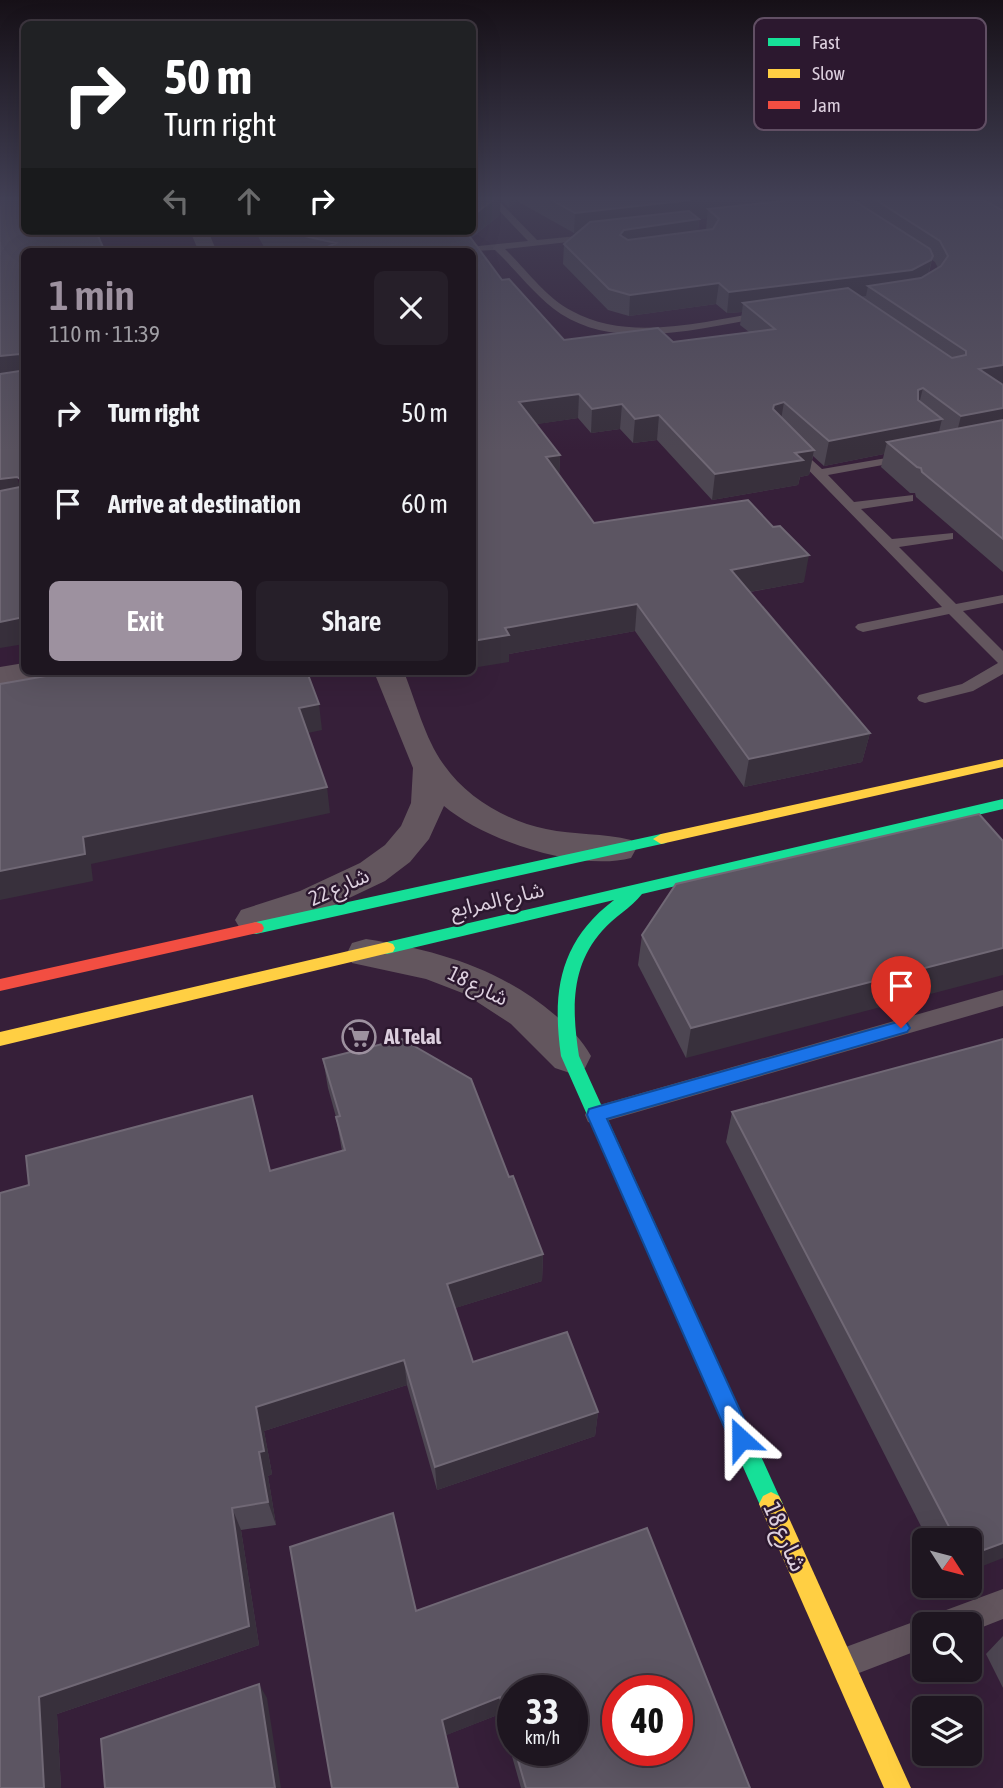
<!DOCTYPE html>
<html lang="en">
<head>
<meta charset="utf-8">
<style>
  body { margin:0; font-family:"Asap Condensed","Noto Sans Arabic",sans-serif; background:#261f29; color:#f1f3f6; height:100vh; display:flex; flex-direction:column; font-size:26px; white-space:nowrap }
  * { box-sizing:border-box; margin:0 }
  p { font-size:23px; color:#a19fa5 }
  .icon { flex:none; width:38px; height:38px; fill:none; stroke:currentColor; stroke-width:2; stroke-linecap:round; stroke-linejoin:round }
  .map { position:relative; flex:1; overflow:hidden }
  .panel { position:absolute; left:21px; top:248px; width:455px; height:427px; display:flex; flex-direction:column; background:#1e1620; border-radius:10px; box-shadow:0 7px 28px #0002,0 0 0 2px #3c353e }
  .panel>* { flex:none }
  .banner { position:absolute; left:21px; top:21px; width:455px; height:214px; border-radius:10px; box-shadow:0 7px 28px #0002,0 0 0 2px #3c353e; background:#202124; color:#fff; overflow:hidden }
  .needle { width:46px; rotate:126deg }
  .controls { position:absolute; left:912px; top:1528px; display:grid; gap:14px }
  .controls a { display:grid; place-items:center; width:70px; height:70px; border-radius:10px; background:#1e1620; box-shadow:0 7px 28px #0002,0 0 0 2px #3c353e; font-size:35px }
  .speed { position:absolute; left:497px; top:1675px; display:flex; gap:14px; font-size:35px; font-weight:700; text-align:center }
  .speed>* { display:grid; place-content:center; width:91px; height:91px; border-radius:50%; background:#1e1620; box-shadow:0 7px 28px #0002,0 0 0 2px #3c353e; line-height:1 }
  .speed small { font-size:18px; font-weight:400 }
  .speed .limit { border:10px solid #d22; background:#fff; color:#111 }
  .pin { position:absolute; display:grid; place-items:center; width:60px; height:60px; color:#fff; margin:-72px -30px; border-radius:50% 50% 50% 0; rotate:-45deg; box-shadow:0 0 7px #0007 }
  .pin .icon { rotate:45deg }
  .me { position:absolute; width:77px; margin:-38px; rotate:336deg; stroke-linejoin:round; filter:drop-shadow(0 0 5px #0008) }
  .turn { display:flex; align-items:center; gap:24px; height:147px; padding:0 28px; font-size:32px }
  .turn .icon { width:91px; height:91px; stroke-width:2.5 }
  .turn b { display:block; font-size:49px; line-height:60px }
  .lanes { display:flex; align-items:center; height:66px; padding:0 28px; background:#0003; justify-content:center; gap:35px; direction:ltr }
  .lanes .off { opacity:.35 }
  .round { display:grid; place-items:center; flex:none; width:74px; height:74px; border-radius:10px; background:#261f29 }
  .headline { display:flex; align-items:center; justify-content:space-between; height:119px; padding:0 28px }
  h1 { font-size:42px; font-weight:600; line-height:52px; color:#9d919f }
  .primary-button { display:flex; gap:14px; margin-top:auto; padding:14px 28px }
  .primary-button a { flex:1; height:80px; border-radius:10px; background:#9d919f; color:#fff; font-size:28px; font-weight:600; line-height:80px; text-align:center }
  .primary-button a+a { background:#261f29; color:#f1f3f6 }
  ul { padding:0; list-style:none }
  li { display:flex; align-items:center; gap:21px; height:91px; padding:0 28px }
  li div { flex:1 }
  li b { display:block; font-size:26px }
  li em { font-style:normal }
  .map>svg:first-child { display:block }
  .built { fill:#361f39; fill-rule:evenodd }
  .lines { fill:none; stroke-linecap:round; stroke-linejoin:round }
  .lane { fill:#63565e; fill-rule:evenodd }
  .street { fill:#63565e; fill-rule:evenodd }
  .fast { fill:#16e098; fill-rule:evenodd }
  .slow { fill:#ffcf43; fill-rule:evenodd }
  .jam { fill:#f24e42; fill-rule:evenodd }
  .wall { fill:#4d4652; fill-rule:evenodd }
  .shaded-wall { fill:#38303c }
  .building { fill:#5c5562; stroke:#706875; stroke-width:2; fill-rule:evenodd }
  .route { fill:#1a73e8; stroke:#114b97; stroke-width:2 }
  .labels { text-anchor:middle; stroke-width:5; stroke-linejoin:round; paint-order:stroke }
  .street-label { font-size:21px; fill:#dccfde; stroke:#2c182f }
  .poi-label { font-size:21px; font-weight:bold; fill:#dccfde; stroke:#2c182f; text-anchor:start }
  .near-street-label { font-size:24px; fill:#dccfde; stroke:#2c182f }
  .key { fill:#2c182f; stroke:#614f64; stroke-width:2 }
  .key-label { font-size:19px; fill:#dccfde }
</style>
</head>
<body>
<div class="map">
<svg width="1003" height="1788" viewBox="0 0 1003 1788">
  <rect width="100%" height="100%" fill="#281d2a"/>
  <path class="built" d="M0,200L24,231H472L473,200H1003V1788H0ZM24,252H472V672H24ZM924,1540H970V1586H924ZM924,1624H970V1670H924ZM513,1690H572V1750H513ZM618,1690H677V1750H618ZM924,1708H970V1754H924Z"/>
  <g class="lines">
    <g class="lane">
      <path d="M489,200H498L537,240L598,234V238L595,239L505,249C526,269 545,297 572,311C629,343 706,321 767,311L772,314L767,317C703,327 620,352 561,314C536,297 517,271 495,250L445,252L450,249L528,241Z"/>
      <polygon points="793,443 822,469 910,454 910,460 828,475 854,502 913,495 913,501 861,509 892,539 953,533 953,539 899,547 956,604 1003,595 1003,603 963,611 1003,651 1003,674 973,691 925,703 919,701 917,698 919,695 962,684 998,663 949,614 863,632 858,630 855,627 858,624 942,607 789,450 787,447"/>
      <polygon points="1003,990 1003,1006 596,1124 588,1122 585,1115 588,1108 596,1106"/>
      <polygon points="1003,1589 1003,1619 970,1632 970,1624 924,1624 924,1648 846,1678 835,1673 830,1662 835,1651 924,1618 935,1622 938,1613"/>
    </g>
    <g class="street">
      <polygon points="190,231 208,231 217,252 199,252"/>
      <polygon points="24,663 24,672 39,672 35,678 0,685 0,667"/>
      <path d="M374,672H404C416,702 425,739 444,765C467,798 507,821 546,829C574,835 604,833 631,840L636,849L631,858C578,872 484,840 444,806L429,839L410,862L385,881L326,909L267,930L254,934L241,930L235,920L241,910L300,891L360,863L385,845L401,826L411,803L413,768Z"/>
      <path d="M366,939C436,950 500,968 555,1015C569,1027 582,1040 591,1056L585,1068L570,1073L555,1068L511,1024L465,994L426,979L352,963L347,953L352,943Z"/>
    </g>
    <g class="fast">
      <path d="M1003,799V809L642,894C631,908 614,917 602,931C570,967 572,1011 579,1056L779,1496L783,1504L779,1512L771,1516L763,1512L561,1056C552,992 559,942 614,900L387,954L381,952L379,948L381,944L387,942Z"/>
      <polygon points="661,834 666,835 669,839 666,843 256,934 250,932 248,928 250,924 256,922"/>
    </g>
    <g class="slow">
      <polygon points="1003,759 1003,767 661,844 653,839 661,834"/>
      <polygon points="387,942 393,944 395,948 393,952 0,1046 0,1032"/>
      <polygon points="771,1492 779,1496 911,1788 884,1788 759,1504 763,1496"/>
    </g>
    <polygon class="jam" points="256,922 262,924 264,928 262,932 0,991 0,979"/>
  </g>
  <g class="wall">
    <path d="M502,200H1003V572L916,497L915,493H910L881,467L884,454L824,466L813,456L809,475L800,477L798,485L712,500L657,440L633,443L620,429L591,433L578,418L536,424L560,455L559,476L594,523L804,582L750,592L870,733L862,762L744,787L635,631L509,654V662L472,252H285L264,247L255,231H472L500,215L471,238L502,280L564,340L673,342L749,332L740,325L742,312L727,313L716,304L629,316L608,310L563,264L564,244L577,233H574L517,201L509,208ZM707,218L706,230L698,231L699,219ZM932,260L935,262L938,268L929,273Z"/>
    <polygon points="979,814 686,1058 638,965 642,935"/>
    <polygon points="1003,1039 970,1540 928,1540 726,1142 732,1112"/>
    <polygon points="323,1059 509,1177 543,1254 542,1281 455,1308 473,1362 598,1412 595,1436 437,1490 407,1385 264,1431 272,1474 268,1476 276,1525 241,1530 259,1645 57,1714 61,1788 0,1788 270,1171 342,1151 336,1117 328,1088"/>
    <path d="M416,1611L750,1788H521L500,1714L446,1735ZM513,1690L572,1750H513Z"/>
    <polygon points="1003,1636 1003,1688 986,1654"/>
  </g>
  <g class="shaded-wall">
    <polygon points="493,200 500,200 500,215 461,245 450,246 442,231 472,231 472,216"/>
    <polygon points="509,200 517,200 517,201 509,208"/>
    <polygon points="691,200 860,200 860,201 717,217 708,209 707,218 699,219 697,238 618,255 620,235 624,230 689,220 574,233 575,213"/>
    <polygon points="93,231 135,231 94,235"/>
    <polygon points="933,256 926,281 868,286 866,296 752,310 743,303 742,312 727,313 729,292"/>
    <polygon points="719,283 716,304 629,316 630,295"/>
    <polygon points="20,354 24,371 0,379 0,356"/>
    <polygon points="1003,365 1003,388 979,369"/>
    <polygon points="923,388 917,412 918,390"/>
    <polygon points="579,394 578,418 518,427 519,402"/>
    <polygon points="784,402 780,426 769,434 774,405"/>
    <polygon points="622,404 620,429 591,433 592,409"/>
    <polygon points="1003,408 1003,431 955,440 961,416"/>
    <polygon points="659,415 657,440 633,443 635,419"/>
    <polygon points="942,419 936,444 887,442 884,454 824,466 829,441"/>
    <polygon points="814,450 809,475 800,477 798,485 712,500 715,474 795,453"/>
    <polygon points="560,455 559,481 546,457"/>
    <polygon points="17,477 24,500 0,504 0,479"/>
    <polygon points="809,555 804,582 727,596 731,570"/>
    <polygon points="637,604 635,631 509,654 509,662 472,668 472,641 505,628"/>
    <polygon points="24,617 24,644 0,648 0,622"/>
    <polygon points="319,704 322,730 303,734 299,708"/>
    <polygon points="870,733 862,762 744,787 749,759"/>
    <polygon points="327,787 330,813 91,864 93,881 0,900 0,871 83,837"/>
    <polygon points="1003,948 1003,975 686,1058 691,1028"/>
    <polygon points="543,1254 542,1281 449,1310 447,1284"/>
    <polygon points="404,1360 407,1385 264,1431 272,1474 268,1476 276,1525 268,1502 259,1452 256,1407"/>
    <polygon points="598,1412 595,1436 437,1490 435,1467"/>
    <polygon points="232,1508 241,1530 259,1645 57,1714 61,1788 44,1788 39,1697"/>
    <polygon points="1003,1543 1003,1558 970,1571 970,1555"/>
    <polygon points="259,1684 267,1698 281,1788 275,1788"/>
    <polygon points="500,1697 500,1714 444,1736 442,1720"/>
  </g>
  <g class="building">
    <polygon points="0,200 24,200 24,231 96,231 105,252 24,252 24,617 0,622 0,491 20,487 20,479 17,477 0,479 0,374 20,371 20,354 0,356"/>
    <polygon points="472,200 493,200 472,216"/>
    <polygon points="552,200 691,200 575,213"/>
    <polygon points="792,200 853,200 930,249 933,256 931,260 912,270 729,292 719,283 630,295 609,289 564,244 590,222 689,211 699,219 624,230 620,235 628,240 713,229 719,219 708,209"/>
    <polygon points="876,200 984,200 1003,211 1003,365 979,369 1003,385 1003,408 961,416 923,388 918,390 918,400 942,419 829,441 784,402 774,405 773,409 814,450 795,453 803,460 715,474 659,415 635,419 622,404 592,409 579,394 519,402 560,455 546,457 594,523 748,500 773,527 780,526 809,555 731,570 870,733 749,759 637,604 505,628 509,635 472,641 472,252 317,252 336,243 282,231 442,231 444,234 467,233 502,280 509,279 564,340 658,328 673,342 775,329 743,303 848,288 952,358 966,355 966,351 868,286 921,278 941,266 948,256 940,241"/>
    <polygon points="1003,420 1003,539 922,472 921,468 917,467 887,442"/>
    <polygon points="69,672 307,672 319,704 299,708 327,787 83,837 85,854 0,871 0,684"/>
    <polygon points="979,814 1003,841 1003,948 691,1028 642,935 676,884"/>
    <polygon points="402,1039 471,1079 509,1177 513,1176 543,1254 447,1284 473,1362 567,1332 598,1412 435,1467 404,1360 256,1407 264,1451 259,1452 268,1502 232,1508 249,1626 39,1697 44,1788 0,1788 0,1193 29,1185 26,1156 252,1096 270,1171 345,1150 336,1117 340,1116 323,1059"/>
    <polygon points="1003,1039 1003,1543 970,1555 970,1540 956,1540 732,1112"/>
    <path d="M393,1513L416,1611L647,1528L750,1788H526L515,1750H572V1690H513V1742L500,1697L442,1720L458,1788H332L290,1547ZM618,1690H677V1750H618Z"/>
    <polygon points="259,1684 275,1788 105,1788 101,1739"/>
  </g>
  <linearGradient id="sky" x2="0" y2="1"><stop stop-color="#161017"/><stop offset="0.44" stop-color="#424055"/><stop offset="1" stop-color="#424055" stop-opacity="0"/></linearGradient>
  <rect width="1003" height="451" fill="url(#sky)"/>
  <polygon class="route" points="901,1021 907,1023 910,1028 907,1032 607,1119 753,1439 749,1447 741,1450 733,1447 587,1115 589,1109 596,1107"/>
  <defs>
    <symbol id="supermarket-ring" viewBox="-11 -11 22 22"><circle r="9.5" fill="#2c182f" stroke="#9d919f" stroke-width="1.5"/><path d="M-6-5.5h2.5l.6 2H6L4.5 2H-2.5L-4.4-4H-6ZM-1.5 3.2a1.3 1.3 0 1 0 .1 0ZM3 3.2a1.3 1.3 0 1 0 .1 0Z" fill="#9d919f"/></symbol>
  </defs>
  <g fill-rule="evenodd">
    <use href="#supermarket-ring" x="340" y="1018" width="38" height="38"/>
  </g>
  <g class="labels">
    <g class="street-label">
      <text transform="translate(339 887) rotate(-24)" y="7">شارع 22</text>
      <text transform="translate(497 900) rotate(-13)" y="7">شارع المرابع</text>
      <text transform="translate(478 986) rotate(26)" y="7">شارع 18</text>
    </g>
    <g class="poi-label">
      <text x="384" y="1044">Al Telal</text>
    </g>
    <g class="near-street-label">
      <text transform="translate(785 1537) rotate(66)" y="8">شارع 18</text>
    </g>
  </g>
  <rect x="754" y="18" width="232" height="112" rx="10" class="key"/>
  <rect x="768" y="38" width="32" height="8" fill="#16e098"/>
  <rect x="768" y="69" width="32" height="9" fill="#ffcf43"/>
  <rect x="768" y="101" width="32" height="8" fill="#f24e42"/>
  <g class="key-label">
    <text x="812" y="49">Fast</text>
    <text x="812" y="80">Slow</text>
    <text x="812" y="112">Jam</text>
  </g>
</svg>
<div class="controls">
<a><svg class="needle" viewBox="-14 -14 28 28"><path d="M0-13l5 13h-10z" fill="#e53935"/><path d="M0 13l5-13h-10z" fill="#a19fa5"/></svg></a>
<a><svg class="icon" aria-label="search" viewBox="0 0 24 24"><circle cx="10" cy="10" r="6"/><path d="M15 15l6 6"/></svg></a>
<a><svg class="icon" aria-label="layers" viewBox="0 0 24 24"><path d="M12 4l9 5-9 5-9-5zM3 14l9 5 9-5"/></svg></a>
</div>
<div class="speed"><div>33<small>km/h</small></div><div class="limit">40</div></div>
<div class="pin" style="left:901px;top:1028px;background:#d93025"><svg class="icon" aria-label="arrive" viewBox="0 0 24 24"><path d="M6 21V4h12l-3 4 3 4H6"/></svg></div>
<svg class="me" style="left:741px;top:1439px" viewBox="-20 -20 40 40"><path d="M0-17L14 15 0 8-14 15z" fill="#1a73e8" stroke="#fff" stroke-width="4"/></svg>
<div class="banner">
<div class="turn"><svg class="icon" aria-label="right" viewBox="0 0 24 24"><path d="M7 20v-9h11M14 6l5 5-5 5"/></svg><div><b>50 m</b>Turn right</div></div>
<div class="lanes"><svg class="icon off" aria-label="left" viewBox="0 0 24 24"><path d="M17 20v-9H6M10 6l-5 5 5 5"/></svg><svg class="icon off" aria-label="ahead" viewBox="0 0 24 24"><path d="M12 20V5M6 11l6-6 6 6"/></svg><svg class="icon" aria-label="right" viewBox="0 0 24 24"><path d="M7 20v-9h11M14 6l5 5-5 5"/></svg></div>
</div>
<section class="panel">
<div class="headline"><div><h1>1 min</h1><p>110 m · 11:39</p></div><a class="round"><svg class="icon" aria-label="close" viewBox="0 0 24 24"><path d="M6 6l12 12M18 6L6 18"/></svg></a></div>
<ul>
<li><svg class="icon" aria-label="right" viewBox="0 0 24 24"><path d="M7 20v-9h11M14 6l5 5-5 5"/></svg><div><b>Turn right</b></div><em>50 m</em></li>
<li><svg class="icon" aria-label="arrive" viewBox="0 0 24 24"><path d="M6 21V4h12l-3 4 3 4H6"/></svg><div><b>Arrive at destination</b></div><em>60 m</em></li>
</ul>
<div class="primary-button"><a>Exit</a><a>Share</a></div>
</section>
</div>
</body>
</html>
